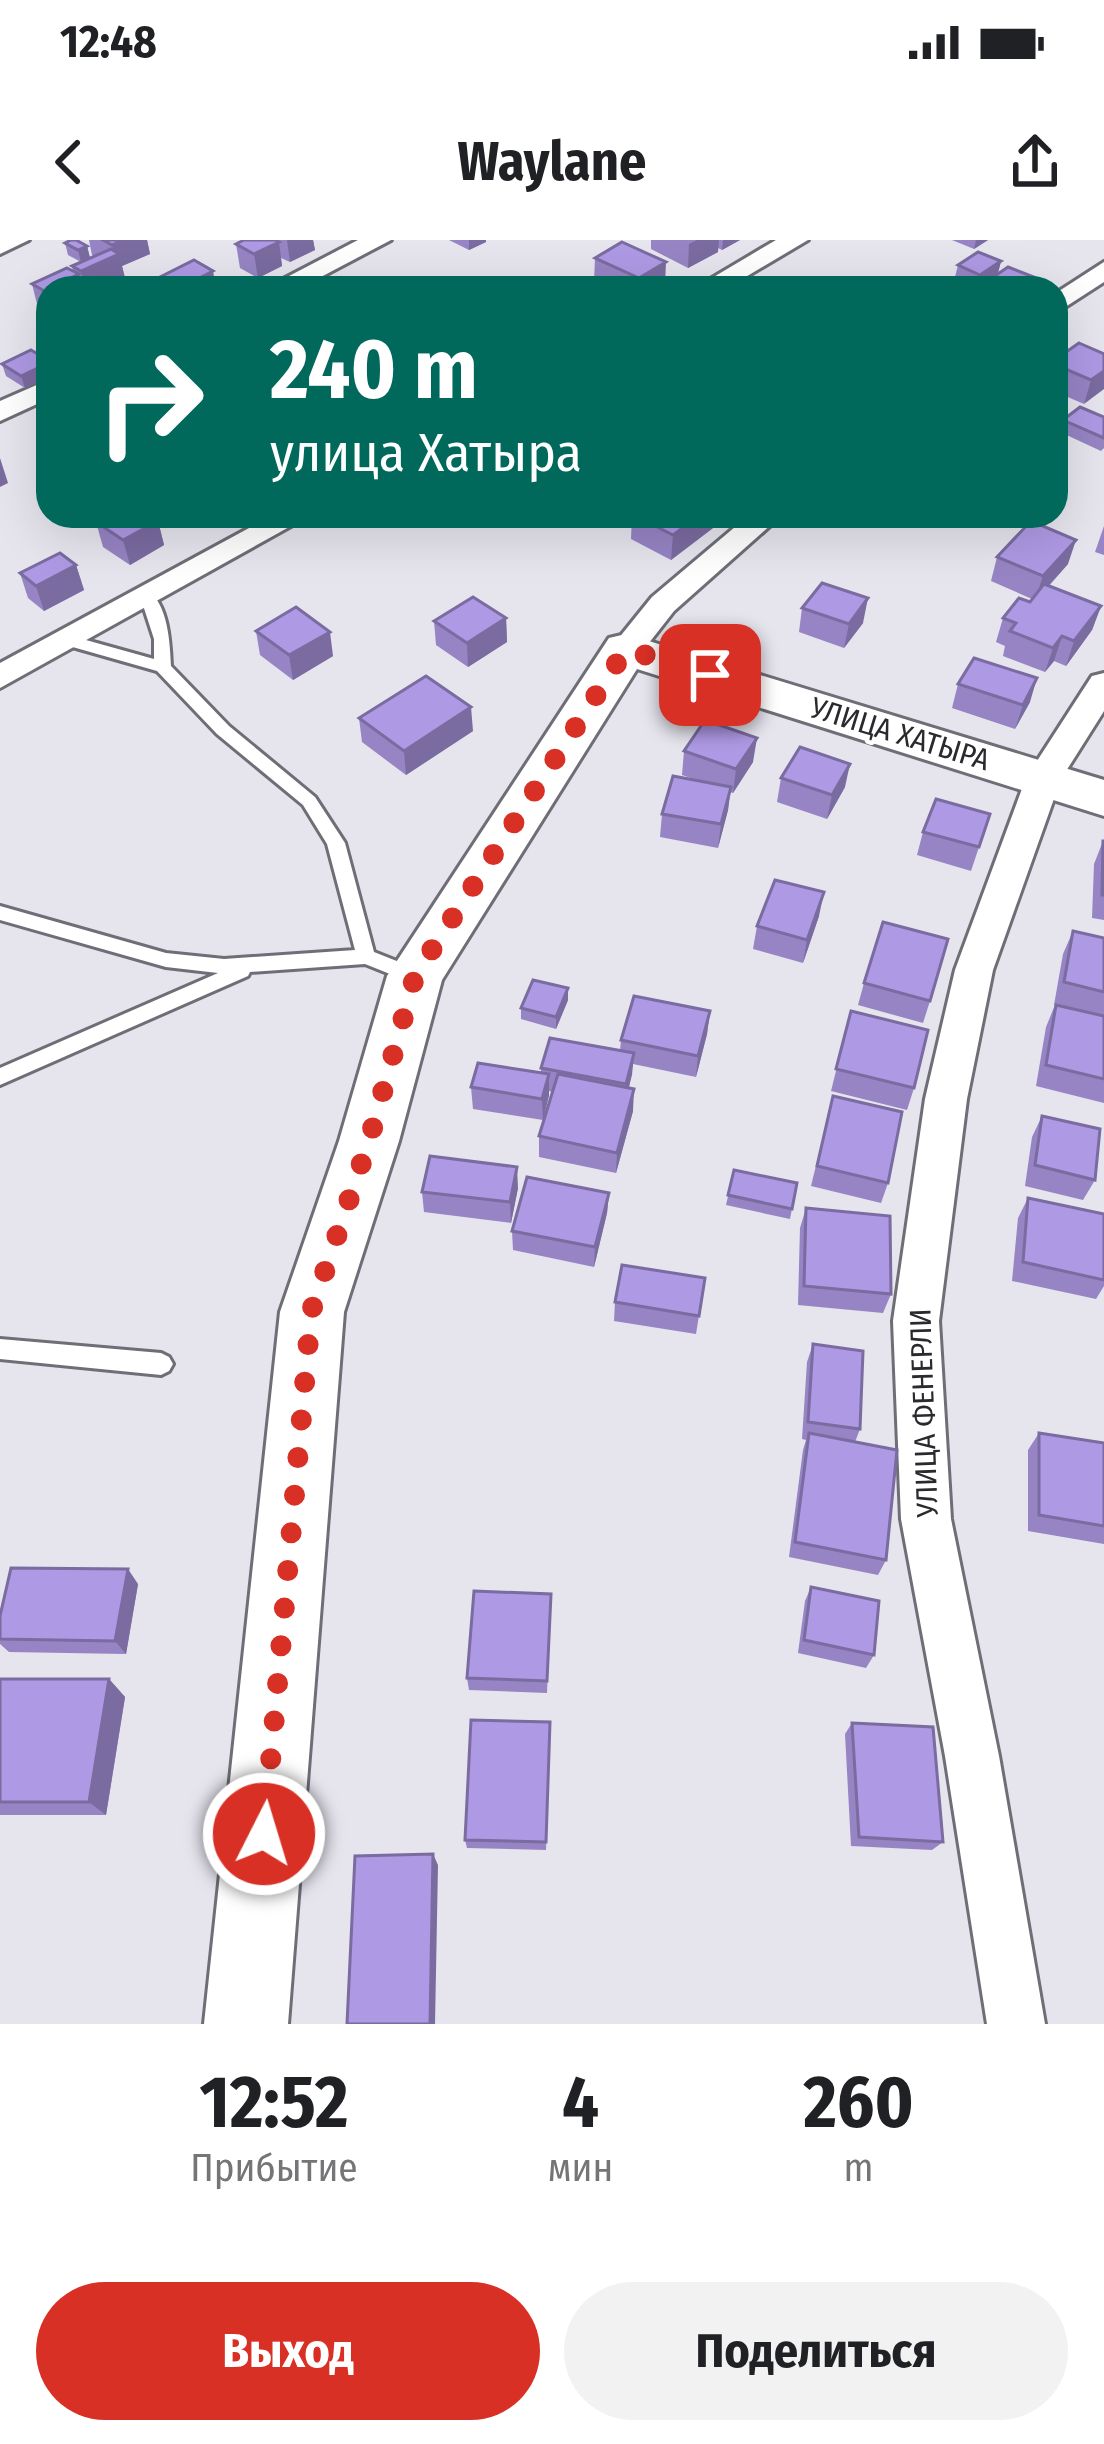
<!DOCTYPE html>
<html lang="ru">
<head>
<meta charset="utf-8">
<style>
  body { margin:0; font-family:"Fira Sans Condensed",sans-serif; background:#f2f2f2; color:#202124; height:100vh; display:flex; flex-direction:column; font-size:45px; white-space:nowrap }
  * { box-sizing:border-box; margin:0 }
  p { font-size:39px; color:#757577 }
  .icon { flex:none; width:66px; height:66px; fill:none; stroke:currentColor; stroke-width:2; stroke-linecap:round; stroke-linejoin:round }
  .map { position:relative; height:1784px; overflow:hidden }
  .side { display:flex; flex-direction:column; background:#fff; flex:1 }
  .side>* { flex:none }
  .top-card { position:absolute; left:36px; top:36px; width:1032px; height:252px; border-radius:36px; box-shadow:0 12px 48px #0002; background:#00695c; color:#fff; overflow:hidden }
  .pin { position:absolute; display:grid; place-items:center; width:102px; height:102px; color:#fff; margin:-51px; border-radius:24px; box-shadow:0 6px 18px #0006 }
  .me { position:absolute; width:132px; margin:-66px; rotate:5deg; stroke-linejoin:round; filter:drop-shadow(0 0 9px #0008) }
  .turn { display:flex; align-items:center; gap:42px; height:252px; padding:0 36px; font-size:54px }
  .turn .icon { width:156px; height:156px; stroke-width:2.5 }
  .turn b { display:block; font-size:84px; line-height:102px }
  .eta { display:flex; justify-content:space-evenly; align-items:center; height:204px; text-align:center }
  .eta b { font-size:72px; font-weight:700; line-height:84px }
  .primary-button { display:flex; gap:24px; margin-top:auto; padding:24px 36px }
  .primary-button a { flex:1; height:138px; border-radius:72px; background:#d93025; color:#fff; font-size:48px; font-weight:700; line-height:138px; text-align:center }
  .primary-button a+a { background:#f2f2f2; color:#202124 }
  .status { display:flex; justify-content:space-between; align-items:center; height:84px; padding:0 60px; background:#fff; direction:ltr }
  .status svg { height:33px; fill:currentColor }
  header { display:flex; justify-content:space-between; align-items:center; height:156px; padding:0 36px; background:#fff; font-size:54px; font-weight:700 }
  .map>svg:first-child { display:block }
  .lines { fill:none; stroke-linecap:round; stroke-linejoin:round }
  .lane-casing { stroke:#6f6e76; stroke-width:6 }
  .street-casing { stroke:#6f6e76; stroke-width:6 }
  .secondary-casing { stroke:#6f6e76; stroke-width:6 }
  .lane { fill:#fff; fill-rule:evenodd }
  .street { fill:#fff; fill-rule:evenodd }
  .secondary { fill:#fff; fill-rule:evenodd }
  .wall { fill:#9684c4 }
  .shaded-wall { fill:#7a6ba0 }
  .building { fill:#ae99e4; stroke:#7a6ba0; stroke-width:3 }
  .route { stroke:#d93025; stroke-width:21; stroke-dasharray:0 37.8 }
  .labels { text-anchor:middle; stroke-width:9; stroke-linejoin:round; paint-order:stroke }
  .street-label { font-size:30px; fill:#2a292d; stroke:#fff }
</style>
</head>
<body>
<div class="status"><b>12:48</b><svg viewBox="0 0 49 12"><path d="M0 12V9h3v3zM5 12V6h3v6zM10 12V3h3v9zM15 12V0h3v12zM26 1h20v11H26zM47 4h2v5h-2z"/></svg></div>
<header><svg class="icon" aria-label="back" viewBox="0 0 24 24"><path d="M15 5l-7 7 7 7"/></svg>Waylane<svg class="icon" aria-label="share" viewBox="0 0 24 24"><path d="M12 15V3M7 8l5-5 5 5M5 13v7h14v-7"/></svg></header>
<div class="map">
<svg width="1104" height="1784" viewBox="0 0 1104 1784">
  <rect width="100%" height="100%" fill="#e6e4ed"/>
  <g class="lines">
    <defs>
      <g id="lane">
        <path d="M148,351C168,364 170,403 171,426L229,486L315,557L345,603L374,712L422,731L425,736L415,744L365,724L250,732L248,736L0,845V828L218,733L166,727L0,680V666L166,713L224,719L355,710L327,604L303,565L217,494L157,431L62,404L60,400L68,395L154,419V399L140,356Z"/>
        <polygon points="0,1099 161,1113 169,1117 173,1124 169,1131 161,1135 0,1119"/>
      </g>
      <g id="street">
        <polygon points="0,0 29,0 0,14"/>
        <polygon points="358,0 391,0 300,48 266,48"/>
        <polygon points="776,0 808,0 727,48 695,48"/>
        <polygon points="1104,22 1104,42 1056,73 1056,53"/>
        <polygon points="48,140 48,159 0,181 0,161"/>
        <polygon points="271,276 309,276 0,448 0,423"/>
        <polygon points="748,276 781,276 674,371 638,417 614,417 610,409 652,357"/>
        <polygon points="1104,433 1104,471 1061,539 993,730 967,859 939,1081 951,1279 999,1516 1045,1784 987,1784 945,1516 901,1279 893,1081 925,859 955,730 1026,538 1092,436"/>
      </g>
      <polygon id="secondary" points="626,394 1104,540 1104,576 637,429 442,740 399,901 344,1072 288,1784 204,1784 280,1072 339,901 387,736 609,398"/>
    </defs>
    <use href="#lane" class="lane-casing"/>
    <use href="#street" class="street-casing"/>
    <use href="#secondary" class="secondary-casing"/>
    <use href="#lane" class="lane"/>
    <use href="#street" class="street"/>
    <use href="#secondary" class="secondary"/>
  </g>
  <g class="wall">
    <polygon points="89,0 147,0 150,14 122,26 125,38 103,48 48,48 48,73 38,68 32,44 73,31 72,26 95,16 92,15"/>
    <polygon points="244,0 313,0 315,10 290,22 281,18 282,26 258,38 240,28 236,4"/>
    <polygon points="449,0 486,0 486,2 469,10"/>
    <polygon points="651,0 740,0 722,10 718,8 718,12 688,28 651,9"/>
    <polygon points="952,0 988,0 974,9"/>
    <polygon points="65,3 87,6 90,18 81,22 68,15"/>
    <polygon points="595,18 665,46 661,48 607,48 594,42"/>
    <polygon points="1001,21 998,33 977,47 955,37 958,25"/>
    <polygon points="160,37 216,48 162,48"/>
    <polygon points="989,40 1044,41 1043,48 987,48"/>
    <polygon points="1104,114 1084,164 1056,152 1056,119"/>
    <polygon points="48,120 48,137 25,148 6,136 2,124"/>
    <polygon points="1104,177 1104,208 1101,211 1060,192 1063,180"/>
    <polygon points="451,276 487,276 471,287"/>
    <polygon points="632,276 715,276 713,288 671,320 631,299"/>
    <polygon points="158,281 164,305 130,325 103,307 96,282"/>
    <polygon points="1104,286 1104,315 1095,312"/>
    <polygon points="997,317 1068,324 1049,346 1101,366 1092,390 1066,426 1054,421 1045,432 1003,416 1005,406 996,402 1003,378 1032,359 991,341"/>
    <polygon points="76,325 84,350 44,371 28,358 20,333"/>
    <polygon points="802,368 863,383 844,408 799,392"/>
    <polygon points="506,378 507,402 468,427 436,405 434,381"/>
    <polygon points="256,391 333,416 293,440 260,415"/>
    <polygon points="958,444 1030,462 1015,489 952,468"/>
    <polygon points="359,478 473,491 406,535 362,502"/>
    <polygon points="684,511 753,522 733,553 730,552 728,570 718,608 660,597 662,574 699,541 682,535"/>
    <polygon points="781,538 845,547 827,579 777,562"/>
    <polygon points="990,574 971,631 917,615 923,592"/>
    <polygon points="1103,601 1104,601 1104,680 1092,678 1094,624"/>
    <polygon points="819,676 803,723 753,709 757,686"/>
    <polygon points="1073,691 1104,698 1104,863 1036,846 1046,787 1055,765 1054,765 1063,714"/>
    <polygon points="864,743 930,761 923,783 858,765"/>
    <polygon points="568,760 556,789 521,779 521,768"/>
    <polygon points="710,771 707,794 696,837 633,824 629,848 633,871 616,933 539,917 539,896 552,852 549,851 543,880 473,869 471,847 541,833 541,828 620,811 621,800"/>
    <polygon points="851,771 914,848 907,870 831,851"/>
    <polygon points="833,856 888,943 881,963 811,946"/>
    <polygon points="1042,876 1095,940 1083,960 1025,946 1032,897"/>
    <polygon points="734,930 797,943 790,979 726,965"/>
    <polygon points="518,948 511,983 424,972 422,952"/>
    <polygon points="609,953 607,973 594,1027 513,1010 512,991"/>
    <polygon points="1028,958 1104,974 1104,1046 1096,1059 1012,1041 1018,978"/>
    <polygon points="806,968 891,1054 883,1073 798,1065 800,988"/>
    <polygon points="705,1038 696,1094 614,1081 615,1062"/>
    <polygon points="813,1104 860,1189 855,1202 886,1320 878,1335 789,1317 803,1210 806,1200 802,1199 807,1122"/>
    <polygon points="1039,1193 1104,1203 1104,1304 1028,1291 1028,1210"/>
    <polygon points="138,1344 126,1414 9,1412 0,1404 0,1376"/>
    <polygon points="811,1347 874,1415 866,1428 798,1413 805,1361"/>
    <polygon points="551,1354 547,1453 469,1450 467,1438"/>
    <polygon points="0,1439 109,1439 125,1457 106,1575 0,1575"/>
    <polygon points="550,1482 546,1610 467,1608 465,1600"/>
    <polygon points="852,1483 943,1602 932,1610 851,1606 845,1494"/>
  </g>
  <g class="shaded-wall">
    <polygon points="123,0 147,0 150,14 122,26 125,38 103,48 85,48 81,31 114,17 112,5"/>
    <polygon points="287,0 313,0 315,10 290,22"/>
    <polygon points="469,0 486,0 486,2 469,10"/>
    <polygon points="697,0 719,0 718,12 688,28 689,4"/>
    <polygon points="723,0 740,0 722,10"/>
    <polygon points="976,0 988,0 974,9"/>
    <polygon points="279,2 282,26 258,38 254,14"/>
    <polygon points="87,6 90,18 81,22 78,10"/>
    <polygon points="1001,21 998,33 977,47 980,35"/>
    <polygon points="666,22 665,46 661,48 639,48 639,38"/>
    <polygon points="213,31 216,48 180,48"/>
    <polygon points="79,34 82,48 59,48 58,44"/>
    <polygon points="48,123 48,137 25,148 21,136"/>
    <polygon points="1104,131 1104,149 1084,164 1091,140"/>
    <polygon points="0,218 8,243 0,247"/>
    <polygon points="470,276 487,276 471,287"/>
    <polygon points="699,276 715,276 713,288 671,320 673,295"/>
    <polygon points="158,281 164,305 130,325 123,300"/>
    <polygon points="1076,300 1068,324 1035,360 1043,336"/>
    <polygon points="76,325 84,350 44,371 36,346"/>
    <polygon points="868,358 863,383 844,408 849,384"/>
    <polygon points="1101,366 1092,390 1066,426 1074,401"/>
    <polygon points="506,378 507,402 468,427 467,403"/>
    <polygon points="330,392 333,416 293,440 289,415"/>
    <polygon points="1062,396 1054,421 1045,432 1053,408"/>
    <polygon points="1037,438 1030,462 1015,489 1023,465"/>
    <polygon points="471,467 473,491 406,535 404,511"/>
    <polygon points="757,498 753,522 733,553 736,529"/>
    <polygon points="850,524 845,547 827,579 832,555"/>
    <polygon points="731,547 728,570 718,608 721,584"/>
    <polygon points="824,652 819,676 803,723 807,700"/>
    <polygon points="568,748 568,760 556,789 556,777"/>
    <polygon points="710,771 707,794 696,837 698,816"/>
    <polygon points="634,813 632,835 624,865 626,844"/>
    <polygon points="549,834 549,856 543,880 542,859"/>
    <polygon points="634,849 633,871 616,933 617,913"/>
    <polygon points="517,927 518,948 511,983 510,962"/>
    <polygon points="609,953 607,973 594,1027 595,1007"/>
    <polygon points="128,1329 138,1344 126,1414 115,1401"/>
    <polygon points="109,1439 125,1457 106,1575 89,1562"/>
    <polygon points="433,1614 438,1625 435,1784 430,1784"/>
  </g>
  <g class="building">
    <polygon points="71,0 76,0 87,6 78,10 65,3"/>
    <polygon points="103,0 123,0 112,5"/>
    <polygon points="244,0 275,0 279,2 254,14 236,4"/>
    <polygon points="622,2 666,22 639,38 595,18"/>
    <polygon points="111,9 119,14 81,31 72,26"/>
    <polygon points="978,12 1001,21 980,35 958,25"/>
    <polygon points="194,20 213,31 180,48 160,37"/>
    <polygon points="1008,27 1044,41 1035,48 1010,48 989,40"/>
    <polygon points="67,28 79,34 58,44 65,48 48,48 48,53 32,44"/>
    <polygon points="559,39 577,48 542,48"/>
    <polygon points="1079,103 1104,114 1104,131 1091,140 1056,125 1056,119"/>
    <polygon points="31,110 48,120 48,123 21,136 2,124"/>
    <polygon points="1080,167 1104,177 1104,198 1063,180"/>
    <polygon points="107,276 151,276 158,281 123,300 96,282"/>
    <polygon points="636,276 699,276 673,295"/>
    <polygon points="1031,281 1076,300 1043,336 997,317"/>
    <polygon points="60,313 76,325 36,346 20,333"/>
    <polygon points="822,343 868,358 849,384 802,368"/>
    <polygon points="1044,344 1101,366 1074,401 1062,396 1053,408 1010,391 1016,383 1003,378 1019,358 1030,362"/>
    <polygon points="473,357 506,378 467,403 434,381"/>
    <polygon points="296,367 330,392 289,415 256,391"/>
    <polygon points="974,418 1037,438 1023,465 958,444"/>
    <polygon points="426,436 471,467 404,511 359,478"/>
    <polygon points="705,480 757,498 736,529 684,511"/>
    <polygon points="800,507 850,524 832,555 781,538"/>
    <polygon points="673,536 731,547 721,584 662,574"/>
    <polygon points="936,559 990,574 979,607 923,592"/>
    <polygon points="1103,601 1104,601 1104,655 1102,655"/>
    <polygon points="775,640 824,652 807,700 757,686"/>
    <polygon points="883,682 948,699 930,761 864,743"/>
    <polygon points="1073,691 1104,698 1104,752 1064,742"/>
    <polygon points="533,740 568,748 556,777 521,768"/>
    <polygon points="634,756 710,771 698,816 621,800"/>
    <polygon points="1056,765 1104,776 1104,839 1046,825"/>
    <polygon points="851,771 928,790 914,848 836,829"/>
    <polygon points="550,798 634,813 626,844 541,828"/>
    <polygon points="478,823 549,834 542,859 471,847"/>
    <polygon points="558,834 634,849 617,913 539,896"/>
    <polygon points="833,856 902,872 888,943 817,926"/>
    <polygon points="1042,876 1100,889 1095,940 1035,925"/>
    <polygon points="430,916 517,927 510,962 422,952"/>
    <polygon points="734,930 797,943 792,969 728,955"/>
    <polygon points="527,937 609,953 595,1007 512,991"/>
    <polygon points="1028,958 1104,974 1104,1040 1023,1022"/>
    <polygon points="806,968 890,976 891,1054 804,1046"/>
    <polygon points="622,1025 705,1038 699,1076 615,1062"/>
    <polygon points="813,1104 863,1111 860,1189 808,1182"/>
    <polygon points="809,1193 897,1210 886,1320 795,1302"/>
    <polygon points="1039,1193 1104,1203 1104,1286 1039,1275"/>
    <polygon points="11,1328 128,1329 115,1401 0,1399 0,1376"/>
    <polygon points="811,1347 879,1361 874,1415 804,1400"/>
    <polygon points="474,1351 551,1354 547,1441 467,1438"/>
    <polygon points="0,1439 109,1439 89,1562 0,1562"/>
    <polygon points="471,1480 550,1482 546,1602 465,1600"/>
    <polygon points="852,1483 933,1487 943,1602 859,1597"/>
    <polygon points="433,1614 430,1784 347,1784 355,1616"/>
  </g>
  <g class="lines">
    <polyline class="route" points="264,1594 311,1072 369,901 415,736 626,409 710,435"/>
  </g>
  <g class="labels">
    <g class="street-label">
      <text transform="translate(900 494) rotate(17)" y="10">УЛИЦА ХАТЫРА</text>
      <text transform="translate(924 1173) rotate(-92)" y="10">УЛИЦА ФЕНЕРЛИ</text>
    </g>
  </g>
</svg>
<div class="pin" style="left:710px;top:435px;background:#d93025"><svg class="icon" aria-label="arrive" viewBox="0 0 24 24"><path d="M6 21V4h12l-3 4 3 4H6"/></svg></div>
<svg class="me" style="left:264px;top:1594px" viewBox="-20 -20 40 40"><circle r="17" fill="#d93025" stroke="#fff" stroke-width="3"/><path d="M0-11L8 9 0 5-8 9z" fill="#fff"/></svg>
<div class="top-card">
<div class="turn"><svg class="icon" aria-label="right" viewBox="0 0 24 24"><path d="M7 20v-9h11M14 6l5 5-5 5"/></svg><div><b>240 m</b>улица Хатыра</div></div>
</div>
</div>
<section class="side">
<div class="eta">
<div><b>12:52</b><p>Прибытие</p></div>
<div><b>4</b><p>мин</p></div>
<div><b>260</b><p>m</p></div>
</div>
<div class="primary-button"><a>Выход</a><a>Поделиться</a></div>
</section>
</body>
</html>
